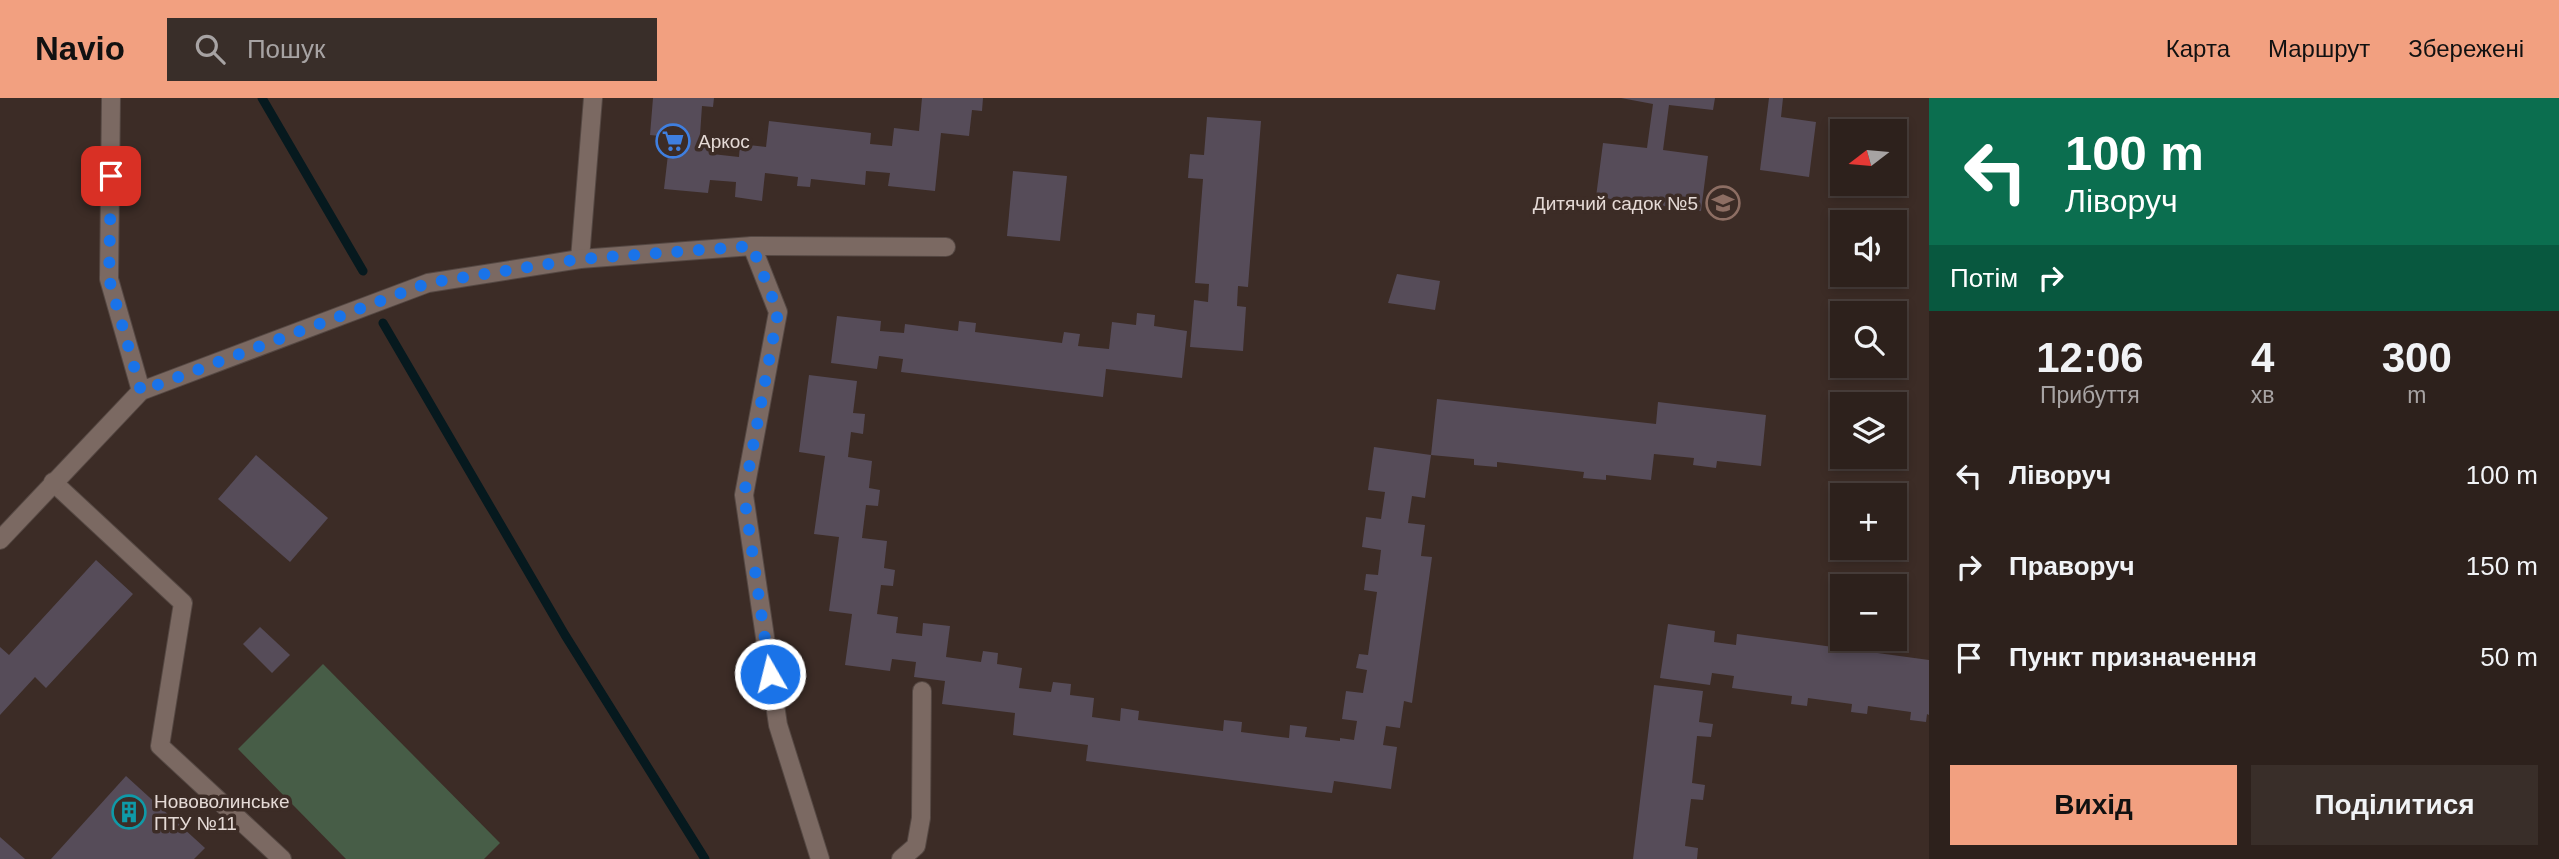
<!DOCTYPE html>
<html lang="uk">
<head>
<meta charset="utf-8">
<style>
  body { margin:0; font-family:Arial,sans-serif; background:#392e29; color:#f1f3f6; height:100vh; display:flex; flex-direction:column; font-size:26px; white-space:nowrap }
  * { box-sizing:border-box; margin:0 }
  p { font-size:23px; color:#a7a3a3 }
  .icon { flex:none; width:38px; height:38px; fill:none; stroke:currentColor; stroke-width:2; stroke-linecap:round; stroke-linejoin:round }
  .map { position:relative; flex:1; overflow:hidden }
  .details { display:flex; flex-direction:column; background:#2d211c; width:630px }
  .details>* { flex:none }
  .guide { background:#0b6e4f; color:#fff; overflow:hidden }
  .needle { width:46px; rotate:254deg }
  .tools { position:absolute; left:1830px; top:21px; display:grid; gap:14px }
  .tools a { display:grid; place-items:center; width:77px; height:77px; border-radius:0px; background:#2d211c; box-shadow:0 4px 10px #0003,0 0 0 2px #483e3b; font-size:35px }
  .pin { position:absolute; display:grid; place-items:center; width:60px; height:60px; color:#fff; margin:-30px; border-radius:14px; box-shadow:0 4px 10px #0006 }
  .me { position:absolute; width:77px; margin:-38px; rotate:352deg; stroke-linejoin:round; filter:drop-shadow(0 0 5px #0008) }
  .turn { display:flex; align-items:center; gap:24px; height:147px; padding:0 21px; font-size:32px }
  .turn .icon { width:91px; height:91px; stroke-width:2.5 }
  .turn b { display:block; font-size:49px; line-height:60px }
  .then { display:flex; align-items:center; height:66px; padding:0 21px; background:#0003; gap:14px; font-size:26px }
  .eta { display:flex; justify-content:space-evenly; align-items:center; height:119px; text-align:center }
  .eta b { font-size:42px; font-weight:700; line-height:49px }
  .primary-button { display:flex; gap:14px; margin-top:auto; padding:14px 21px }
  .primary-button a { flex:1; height:80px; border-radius:0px; background:#f2a080; color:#111; font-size:28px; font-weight:700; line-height:80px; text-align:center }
  .primary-button a+a { background:#392e29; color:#f1f3f6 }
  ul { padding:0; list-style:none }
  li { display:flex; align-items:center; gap:21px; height:91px; padding:0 21px }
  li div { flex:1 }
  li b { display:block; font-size:26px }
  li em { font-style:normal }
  header { display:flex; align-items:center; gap:42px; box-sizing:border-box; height:98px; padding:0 35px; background:#f2a080; color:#111 }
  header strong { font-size:33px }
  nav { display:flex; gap:38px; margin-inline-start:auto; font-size:24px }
  .search { width:490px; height:63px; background:#392e29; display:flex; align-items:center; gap:18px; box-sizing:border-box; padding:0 24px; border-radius:0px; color:#a7a3a3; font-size:26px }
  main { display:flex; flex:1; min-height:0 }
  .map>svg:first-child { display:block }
  .green { fill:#475d47 }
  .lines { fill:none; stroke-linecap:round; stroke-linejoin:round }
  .stream { stroke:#06191e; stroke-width:9 }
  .building { fill:#564c59 }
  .minor-casing { stroke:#554843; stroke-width:20 }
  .minor { stroke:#7b6962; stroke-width:18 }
  .route { stroke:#1a73e8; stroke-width:12; stroke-dasharray:0 21.6 }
  .labels { text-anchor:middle; stroke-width:7; stroke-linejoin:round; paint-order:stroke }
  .poi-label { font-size:19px; fill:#e5dad6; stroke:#3c2c26; text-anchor:start }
</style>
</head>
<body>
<header>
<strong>Navio</strong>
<div class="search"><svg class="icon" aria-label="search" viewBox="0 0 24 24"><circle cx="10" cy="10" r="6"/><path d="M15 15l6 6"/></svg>Пошук</div>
<nav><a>Карта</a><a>Маршрут</a><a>Збережені</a></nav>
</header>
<main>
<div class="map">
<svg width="1929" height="761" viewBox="0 0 1929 761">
  <rect width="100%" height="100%" fill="#3c2c26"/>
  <polygon class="green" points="323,566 500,745 484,761 346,761 238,651"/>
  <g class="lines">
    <g class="stream">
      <polyline points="262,0 363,173"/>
      <polyline points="383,225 565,537 705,761"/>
    </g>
  </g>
  <g class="building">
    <polygon points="653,0 714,0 713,9 702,8 700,37 715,38 712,56 739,59 740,46 766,49 769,23 871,35 870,46 892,48 894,30 919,33 922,0 983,0 982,13 972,12 969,38 941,35 935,93 888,88 890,75 866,73 865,87 811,81 810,89 797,88 798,79 765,75 762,103 735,99 736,84 710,82 708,95 664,91 670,39 650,37"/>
    <polygon points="1621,0 1715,0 1713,12 1669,7 1663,52 1708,58 1701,113 1596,99 1603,45 1647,50 1653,6"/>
    <polygon points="1769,0 1783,0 1781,19 1816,24 1809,79 1760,72"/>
    <polygon points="1207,19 1261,23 1248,189 1238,188 1237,208 1246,209 1243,253 1190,249 1194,202 1208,204 1209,186 1195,185 1203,81 1188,80 1190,56 1204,57"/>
    <polygon points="1013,73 1067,78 1060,143 1007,138"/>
    <polygon points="1397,176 1440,183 1435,212 1388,205"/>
    <polygon points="1137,215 1155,217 1154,228 1187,233 1182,280 1106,271 1103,299 901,274 903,261 879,258 877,271 831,265 837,218 881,223 880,233 904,235 905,226 958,233 959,223 976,225 975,234 1062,245 1064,234 1080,236 1078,248 1109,251 1112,224 1136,227"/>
    <polygon points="809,277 857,283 853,315 865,316 863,336 851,334 848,359 872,363 869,390 880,392 878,408 866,407 862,440 887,443 884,470 895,472 893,488 881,487 877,516 898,519 896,535 922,538 923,525 950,528 946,559 981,564 983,553 998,555 997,566 1022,570 1019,590 1051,594 1053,584 1071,586 1070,597 1094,600 1092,619 1120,623 1121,610 1139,613 1138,622 1223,633 1224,622 1242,624 1241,634 1289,640 1290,627 1307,629 1305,639 1340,643 1340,640 1354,642 1357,623 1342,621 1346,593 1363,595 1367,572 1356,570 1359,556 1368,557 1377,494 1364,492 1366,476 1378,477 1381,452 1362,449 1366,419 1381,421 1385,394 1368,392 1374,349 1431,357 1425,400 1412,398 1408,425 1425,427 1421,458 1432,459 1412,605 1404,603 1400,630 1386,628 1383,647 1397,649 1391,691 1334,683 1332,695 1086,663 1088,647 1013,637 1015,615 942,606 945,583 914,579 916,564 892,561 890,573 845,567 852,516 829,513 839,439 814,436 825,358 799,354"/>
    <polygon points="1437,301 1656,326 1658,304 1766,317 1761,368 1717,363 1716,370 1693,367 1694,360 1654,356 1651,382 1606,377 1606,382 1583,380 1584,374 1497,364 1497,369 1474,367 1474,361 1431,357"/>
    <polygon points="256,357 328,420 290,464 218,401"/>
    <polygon points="96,462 133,496 46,590 35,579 0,617 0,549 9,557"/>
    <polygon points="1668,526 1715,533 1714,544 1736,547 1737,536 1929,562 1929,617 1927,616 1926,624 1910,622 1911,614 1868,608 1867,616 1851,614 1852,606 1808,600 1807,608 1791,606 1792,598 1732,590 1734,578 1712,575 1710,587 1660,580"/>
    <polygon points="260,529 290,557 272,575 243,546"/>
    <polygon points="1654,587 1703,593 1699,624 1713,626 1711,639 1697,638 1692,685 1705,687 1703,702 1691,701 1685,748 1698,750 1697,761 1633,761"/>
    <polygon points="126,678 205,750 194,761 51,761"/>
    <polygon points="0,739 25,761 0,761"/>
  </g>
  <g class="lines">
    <defs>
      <g id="minor">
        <polyline points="111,0 109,181 141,293"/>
        <polyline points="752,148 778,214 744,397 778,627 820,761"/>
        <polyline points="580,161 593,0"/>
        <polyline points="53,384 183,505 160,648 282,761"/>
        <polyline points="0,442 141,293 428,185 580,161 752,148 946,149"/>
        <polyline points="901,761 916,748 921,720 922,593"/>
      </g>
    </defs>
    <use href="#minor" class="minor-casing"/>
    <use href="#minor" class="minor"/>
  </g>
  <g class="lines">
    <polyline class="route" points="111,78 109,181 141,293 428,185 580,161 752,148 778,214 744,397 770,576"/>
  </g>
  <defs>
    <symbol id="supermarket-ring" viewBox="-11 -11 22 22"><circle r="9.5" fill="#3c2c26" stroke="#3f7fe0" stroke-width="1.5"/><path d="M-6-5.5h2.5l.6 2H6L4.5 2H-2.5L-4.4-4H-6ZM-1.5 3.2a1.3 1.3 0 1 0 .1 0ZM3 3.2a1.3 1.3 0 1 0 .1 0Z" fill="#3f7fe0"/></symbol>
    <symbol id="school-ring" viewBox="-11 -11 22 22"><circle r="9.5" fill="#3c2c26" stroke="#8d6e63" stroke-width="1.5"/><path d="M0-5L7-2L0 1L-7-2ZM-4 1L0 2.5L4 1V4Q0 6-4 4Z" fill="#8d6e63"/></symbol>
    <symbol id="building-ring" viewBox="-11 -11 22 22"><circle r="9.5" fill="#3c2c26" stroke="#0f9aa8" stroke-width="1.5"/><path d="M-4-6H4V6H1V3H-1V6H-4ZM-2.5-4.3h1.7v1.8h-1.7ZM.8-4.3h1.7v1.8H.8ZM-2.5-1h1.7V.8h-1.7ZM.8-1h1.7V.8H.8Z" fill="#0f9aa8"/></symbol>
  </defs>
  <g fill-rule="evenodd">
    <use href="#supermarket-ring" x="654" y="24" width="38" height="38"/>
    <use href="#school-ring" x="1704" y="86" width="38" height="38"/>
    <use href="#building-ring" x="110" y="695" width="38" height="38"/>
  </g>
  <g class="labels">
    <g class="poi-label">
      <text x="698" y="50">Аркос</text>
      <text x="1698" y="112" text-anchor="end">Дитячий садок №5</text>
      <text x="154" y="710">Нововолинське<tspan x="154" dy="22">ПТУ №11</tspan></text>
    </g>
  </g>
</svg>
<div class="tools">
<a><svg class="needle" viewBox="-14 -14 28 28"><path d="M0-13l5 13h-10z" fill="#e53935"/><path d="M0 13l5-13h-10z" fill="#a7a3a3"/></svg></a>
<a><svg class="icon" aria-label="sound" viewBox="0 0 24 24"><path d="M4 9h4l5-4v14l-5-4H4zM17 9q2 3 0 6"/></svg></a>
<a><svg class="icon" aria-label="search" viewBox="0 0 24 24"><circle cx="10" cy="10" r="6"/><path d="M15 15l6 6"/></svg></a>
<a><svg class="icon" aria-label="layers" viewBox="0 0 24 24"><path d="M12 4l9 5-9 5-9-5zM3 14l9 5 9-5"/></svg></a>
<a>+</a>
<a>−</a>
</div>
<div class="pin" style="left:111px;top:78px;background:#d93025"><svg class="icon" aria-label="arrive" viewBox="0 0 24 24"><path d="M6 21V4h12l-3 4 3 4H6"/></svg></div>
<svg class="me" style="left:770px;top:576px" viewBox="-20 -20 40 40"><circle r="17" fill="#1a73e8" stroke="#fff" stroke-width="3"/><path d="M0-11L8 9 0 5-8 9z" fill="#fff"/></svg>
</div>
<section class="details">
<div class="guide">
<div class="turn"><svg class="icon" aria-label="left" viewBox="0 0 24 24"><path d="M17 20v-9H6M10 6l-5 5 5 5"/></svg><div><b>100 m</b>Ліворуч</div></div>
<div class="then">Потім<svg class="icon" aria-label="right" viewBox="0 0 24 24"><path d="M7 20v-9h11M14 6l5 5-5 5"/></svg></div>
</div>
<div class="eta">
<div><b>12:06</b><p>Прибуття</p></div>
<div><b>4</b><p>хв</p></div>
<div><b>300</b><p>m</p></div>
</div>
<ul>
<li><svg class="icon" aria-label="left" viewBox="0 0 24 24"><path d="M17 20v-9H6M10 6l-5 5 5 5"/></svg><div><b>Ліворуч</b></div><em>100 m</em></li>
<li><svg class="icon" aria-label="right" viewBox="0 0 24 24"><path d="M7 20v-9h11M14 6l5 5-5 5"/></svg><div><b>Праворуч</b></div><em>150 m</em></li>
<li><svg class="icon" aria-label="arrive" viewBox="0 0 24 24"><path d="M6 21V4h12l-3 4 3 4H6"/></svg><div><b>Пункт призначення</b></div><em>50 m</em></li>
</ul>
<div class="primary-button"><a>Вихід</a><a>Поділитися</a></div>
</section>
</main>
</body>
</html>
